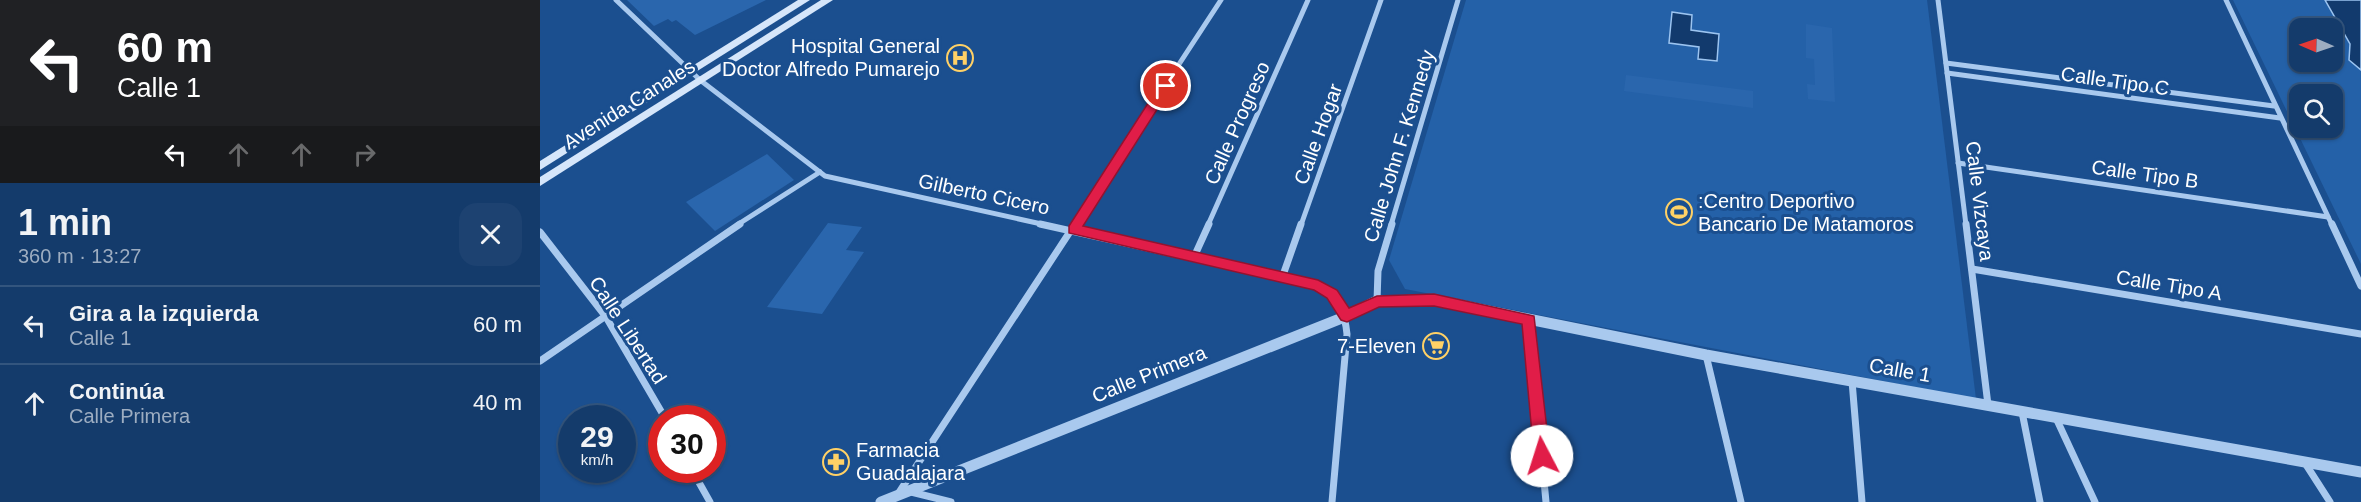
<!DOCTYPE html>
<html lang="es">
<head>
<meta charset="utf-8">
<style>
  body { margin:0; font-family:Helvetica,sans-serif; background:#1d4271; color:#f1f3f6; height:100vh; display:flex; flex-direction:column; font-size:22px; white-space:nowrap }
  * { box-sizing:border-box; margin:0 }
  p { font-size:20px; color:#9dadc1 }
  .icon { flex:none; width:33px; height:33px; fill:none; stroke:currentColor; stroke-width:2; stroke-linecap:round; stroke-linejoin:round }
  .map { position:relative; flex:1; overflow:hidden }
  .side { display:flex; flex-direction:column; background:#143b6b; width:540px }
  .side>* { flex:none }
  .banner { background:#202124; color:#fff; overflow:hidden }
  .needle { width:39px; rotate:272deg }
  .fabs { position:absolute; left:1749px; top:18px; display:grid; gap:12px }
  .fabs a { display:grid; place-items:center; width:54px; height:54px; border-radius:12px; background:#143b6b; box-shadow:0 2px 4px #0004,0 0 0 2px #33557e; font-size:30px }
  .speed { position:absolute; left:18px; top:405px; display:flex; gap:12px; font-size:30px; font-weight:700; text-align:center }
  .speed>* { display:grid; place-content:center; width:78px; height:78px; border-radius:50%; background:#143b6b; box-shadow:0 2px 4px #0004,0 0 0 2px #33557e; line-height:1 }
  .speed small { font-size:15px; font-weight:400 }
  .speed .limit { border:9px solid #d22; background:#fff; color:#111 }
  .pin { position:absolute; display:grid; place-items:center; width:51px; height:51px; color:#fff; margin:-26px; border:3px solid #fff; border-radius:50%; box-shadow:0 2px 6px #0007 }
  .me { position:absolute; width:66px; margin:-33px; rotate:355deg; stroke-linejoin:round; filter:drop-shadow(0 0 4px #0008) }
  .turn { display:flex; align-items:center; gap:21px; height:126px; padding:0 18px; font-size:27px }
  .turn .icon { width:78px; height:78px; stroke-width:2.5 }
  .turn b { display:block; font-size:42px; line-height:51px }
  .lanes { display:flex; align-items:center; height:57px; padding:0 18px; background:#0003; justify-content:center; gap:30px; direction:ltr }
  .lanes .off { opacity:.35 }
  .round { display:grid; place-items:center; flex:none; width:63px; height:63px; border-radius:18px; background:#1d4271 }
  .summary { display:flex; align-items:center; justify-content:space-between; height:102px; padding:0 18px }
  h1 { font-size:36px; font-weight:700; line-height:45px }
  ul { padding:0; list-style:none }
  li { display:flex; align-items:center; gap:18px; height:78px; padding:0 18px; border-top:2px solid #33557e }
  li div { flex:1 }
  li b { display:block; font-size:22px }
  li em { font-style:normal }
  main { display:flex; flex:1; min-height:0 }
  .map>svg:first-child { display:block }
  .green { fill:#2461a8; fill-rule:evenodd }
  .water { fill:#123a6d; stroke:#9cc4f0; stroke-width:1.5 }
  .building { fill:#2a66ad }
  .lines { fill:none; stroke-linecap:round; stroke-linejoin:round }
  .minor-far1 { stroke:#a9c9ee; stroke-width:5 }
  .minor { stroke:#a9c9ee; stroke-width:7 }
  .tertiary { stroke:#a9c9ee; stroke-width:11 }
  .secondary { fill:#d6e6fa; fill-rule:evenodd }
  .route { fill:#e11d48; stroke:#92132f; stroke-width:1.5 }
  .labels { text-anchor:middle; stroke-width:6; stroke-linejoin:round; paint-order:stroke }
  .poi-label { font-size:20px; fill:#fff; stroke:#1b4f8f; text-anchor:end }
  .street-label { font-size:20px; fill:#fff; stroke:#1b4f8f }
</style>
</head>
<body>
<main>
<section class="side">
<div class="banner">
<div class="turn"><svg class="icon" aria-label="left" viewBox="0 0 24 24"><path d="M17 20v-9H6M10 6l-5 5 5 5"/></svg><div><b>60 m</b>Calle 1</div></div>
<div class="lanes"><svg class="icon" aria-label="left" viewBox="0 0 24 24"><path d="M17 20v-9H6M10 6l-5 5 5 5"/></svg><svg class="icon off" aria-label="ahead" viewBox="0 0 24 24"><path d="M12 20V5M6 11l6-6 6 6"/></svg><svg class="icon off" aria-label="ahead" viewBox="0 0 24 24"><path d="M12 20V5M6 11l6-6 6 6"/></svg><svg class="icon off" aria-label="right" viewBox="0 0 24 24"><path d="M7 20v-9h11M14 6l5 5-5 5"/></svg></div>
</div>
<div class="summary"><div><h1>1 min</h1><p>360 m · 13:27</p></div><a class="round"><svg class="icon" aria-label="close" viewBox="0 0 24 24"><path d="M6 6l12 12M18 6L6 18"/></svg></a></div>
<ul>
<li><svg class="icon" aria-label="left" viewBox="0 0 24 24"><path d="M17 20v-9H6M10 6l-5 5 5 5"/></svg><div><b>Gira a la izquierda</b><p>Calle 1</p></div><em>60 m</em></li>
<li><svg class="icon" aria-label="ahead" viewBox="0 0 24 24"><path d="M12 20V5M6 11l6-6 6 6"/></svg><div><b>Continúa</b><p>Calle Primera</p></div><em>40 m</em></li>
</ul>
</section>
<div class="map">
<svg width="1821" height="502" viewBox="0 0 1821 502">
  <rect width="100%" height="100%" fill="#1b4f8f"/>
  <g class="green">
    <polygon points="926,0 1387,0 1436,399 865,289 849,260"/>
    <path d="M1693,0H1821V264ZM1760,28H1792V62H1760ZM1760,94H1792V128H1760Z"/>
  </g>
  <g class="water">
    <polygon points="1785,0 1821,0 1821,70 1809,60 1810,44"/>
    <polygon points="1132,12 1152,15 1151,30 1179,34 1177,61 1158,59 1159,47 1129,43"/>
  </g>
  <g class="building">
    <polygon points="87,0 226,0 155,35 136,20 132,22 128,19 114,26"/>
    <polygon points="1266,24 1292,28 1295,102 1268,99 1267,84 1275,85 1274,59 1266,58"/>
    <polygon points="1086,75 1213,91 1213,108 1084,91"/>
    <polygon points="227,154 254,180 175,231 146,202"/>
    <polygon points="288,223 322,227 306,250 324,252 282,314 227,307"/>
  </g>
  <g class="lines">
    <g class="minor-far1">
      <polyline points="76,0 160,80 285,176 506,225"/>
      <polyline points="1398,0 1426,225"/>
      <polyline points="1686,0 1792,225"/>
      <polyline points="1406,63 1734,106"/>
      <polyline points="1407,73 1740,118"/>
      <polyline points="1418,163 1788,217"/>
      <polyline points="197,225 280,172"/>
      <polyline points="534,225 681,0"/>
      <polyline points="668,225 768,0"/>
      <polyline points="761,225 841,0"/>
      <polyline points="851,225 918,0"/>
    </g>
    <g class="minor">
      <path d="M500,224L778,286C797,298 805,312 807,334L792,502"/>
      <polyline points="1426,224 1448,405"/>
      <polyline points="1792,224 1821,286"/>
      <polyline points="0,232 66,317 125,418"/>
      <polyline points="654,257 669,224"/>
      <polyline points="1432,269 1821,334"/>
      <polyline points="742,278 761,224"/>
      <polyline points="837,301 838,271 852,224"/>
      <polyline points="989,320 1006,502"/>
      <polyline points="1166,355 1201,502"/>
      <polyline points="0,361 200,224"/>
      <polyline points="1312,381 1322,502"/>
      <polyline points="1482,412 1500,502"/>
      <polyline points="1516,418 1555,502"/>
      <polyline points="1765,463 1790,502"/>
      <polyline points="152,470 170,502"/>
      <polyline points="371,492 411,502"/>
      <polyline points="358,494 535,224"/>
    </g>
    <polyline class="tertiary" points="341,502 807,316 837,301 894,300 1166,355 1821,472"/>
    <g class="secondary">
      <polygon points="258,0 270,0 0,170 0,161"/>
      <polygon points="281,0 293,0 0,186 0,177"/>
    </g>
  </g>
  <polygon class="route" points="626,82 632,86 543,226 778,280 797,290 809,308 837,296 894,294 994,316 1010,456 1007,462 1002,464 996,462 994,456 982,324 894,306 839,307 807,322 801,320 787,298 774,290 529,233 529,226 621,83"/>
  <defs>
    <symbol id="hospital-ring" viewBox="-11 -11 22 22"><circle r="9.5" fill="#1b4f8f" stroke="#ffd166" stroke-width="1.5"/><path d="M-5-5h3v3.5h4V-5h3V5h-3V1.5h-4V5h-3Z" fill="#ffd166"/></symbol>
    <symbol id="stadium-ring" viewBox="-11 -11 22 22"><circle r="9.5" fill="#1b4f8f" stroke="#ffd166" stroke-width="1.5"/><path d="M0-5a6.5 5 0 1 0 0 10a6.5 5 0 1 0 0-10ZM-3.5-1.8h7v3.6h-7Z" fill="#ffd166"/></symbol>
    <symbol id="supermarket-ring" viewBox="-11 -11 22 22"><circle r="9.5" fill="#1b4f8f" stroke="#ffd166" stroke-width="1.5"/><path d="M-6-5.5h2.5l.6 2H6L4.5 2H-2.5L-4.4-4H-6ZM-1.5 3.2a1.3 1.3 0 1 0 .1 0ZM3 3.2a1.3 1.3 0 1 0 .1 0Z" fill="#ffd166"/></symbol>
    <symbol id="pharmacy-ring" viewBox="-11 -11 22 22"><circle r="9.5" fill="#1b4f8f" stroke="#ffd166" stroke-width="1.5"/><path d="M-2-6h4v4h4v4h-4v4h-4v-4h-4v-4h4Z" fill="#ffd166"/></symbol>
  </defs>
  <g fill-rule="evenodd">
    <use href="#hospital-ring" x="405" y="43" width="30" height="30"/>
    <use href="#stadium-ring" x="1124" y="197" width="30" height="30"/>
    <use href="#supermarket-ring" x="881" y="331" width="30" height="30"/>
    <use href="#pharmacy-ring" x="281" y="447" width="30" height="30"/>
  </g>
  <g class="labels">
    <g class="poi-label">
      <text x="400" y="53">Hospital General<tspan x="400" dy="23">Doctor Alfredo Pumarejo</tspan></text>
      <text x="1158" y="208" text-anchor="start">:Centro Deportivo<tspan x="1158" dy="23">Bancario De Matamoros</tspan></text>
      <text x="876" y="353">7-Eleven</text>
      <text x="316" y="457" text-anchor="start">Farmacia<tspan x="316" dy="23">Guadalajara</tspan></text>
    </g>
    <g class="street-label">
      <text transform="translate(1575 81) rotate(8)" y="7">Calle Tipo C</text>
      <text transform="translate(89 104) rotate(-32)" y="7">Avenida Canales</text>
      <text transform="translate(697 123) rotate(-66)" y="7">Calle Progreso</text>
      <text transform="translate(778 134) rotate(-70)" y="7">Calle Hogar</text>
      <text transform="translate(859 146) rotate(-73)" y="7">Calle John F. Kennedy</text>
      <text transform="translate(1605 174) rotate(8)" y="7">Calle Tipo B</text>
      <text transform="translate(444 194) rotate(12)" y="7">Gilberto Cicero</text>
      <text transform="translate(1440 201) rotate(83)" y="7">Calle Vizcaya</text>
      <text transform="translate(1629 285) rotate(9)" y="7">Calle Tipo A</text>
      <text transform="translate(88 330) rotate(57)" y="7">Calle Libertad</text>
      <text transform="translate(1360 370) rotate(10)" y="7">Calle 1</text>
      <text transform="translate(609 374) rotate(-22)" y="7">Calle Primera</text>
    </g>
  </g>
</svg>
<div class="fabs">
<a><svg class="needle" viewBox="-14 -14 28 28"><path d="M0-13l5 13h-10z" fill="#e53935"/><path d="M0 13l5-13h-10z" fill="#9dadc1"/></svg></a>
<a><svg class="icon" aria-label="search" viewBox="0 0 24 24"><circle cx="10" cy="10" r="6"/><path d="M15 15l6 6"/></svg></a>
</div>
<div class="speed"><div>29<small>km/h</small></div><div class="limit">30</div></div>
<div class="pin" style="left:626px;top:86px;background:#d93025"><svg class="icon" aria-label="arrive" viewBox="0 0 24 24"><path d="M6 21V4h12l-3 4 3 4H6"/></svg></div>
<svg class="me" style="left:1002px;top:456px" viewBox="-20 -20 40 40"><circle r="19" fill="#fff"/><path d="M0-13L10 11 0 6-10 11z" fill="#e11d48"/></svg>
</div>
</main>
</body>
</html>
